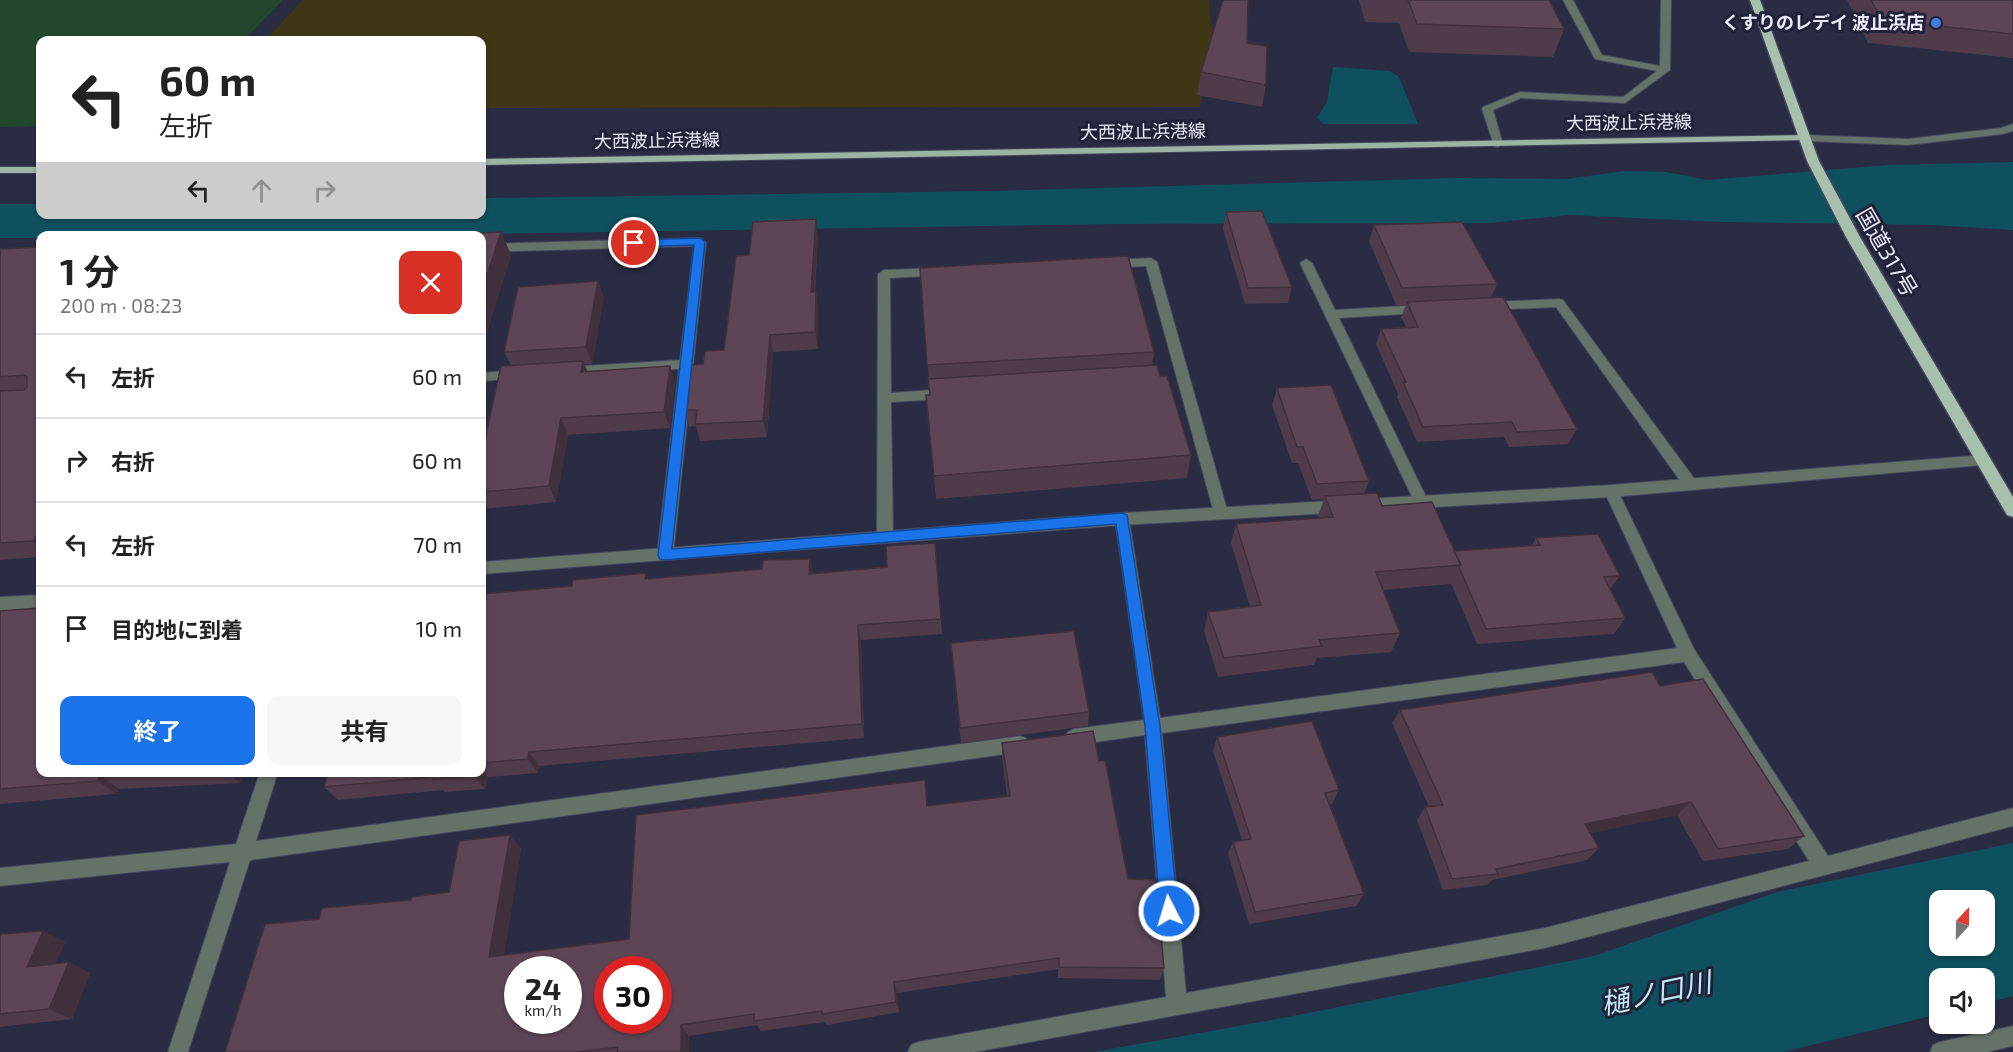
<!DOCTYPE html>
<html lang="ja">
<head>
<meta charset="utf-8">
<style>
  body { margin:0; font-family:"Exo 2","Noto Sans JP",sans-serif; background:#f6f6f6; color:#222; height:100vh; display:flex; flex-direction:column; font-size:22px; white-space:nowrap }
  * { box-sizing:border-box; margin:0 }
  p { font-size:20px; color:#767676 }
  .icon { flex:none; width:33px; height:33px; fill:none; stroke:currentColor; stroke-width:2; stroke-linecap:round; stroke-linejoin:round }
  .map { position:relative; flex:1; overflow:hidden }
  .details { position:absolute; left:36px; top:231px; width:450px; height:546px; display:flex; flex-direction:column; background:#fff; border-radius:12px; box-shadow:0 2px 4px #0004 }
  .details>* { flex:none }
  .guide { position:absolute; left:36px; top:36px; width:450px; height:183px; border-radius:12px; box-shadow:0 2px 4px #0004; background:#fff; color:#222; overflow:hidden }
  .needle { width:39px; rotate:22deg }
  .controls { position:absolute; left:1929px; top:890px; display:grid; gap:12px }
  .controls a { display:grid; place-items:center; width:66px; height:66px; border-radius:12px; background:#fff; box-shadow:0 2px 4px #0004; font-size:30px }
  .speed { position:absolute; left:504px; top:956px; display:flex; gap:12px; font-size:30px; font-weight:700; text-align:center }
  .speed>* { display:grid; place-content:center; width:78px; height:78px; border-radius:50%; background:#fff; box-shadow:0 2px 4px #0004; line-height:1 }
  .speed small { font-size:15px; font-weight:400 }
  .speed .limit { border:9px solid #d22; background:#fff; color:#111 }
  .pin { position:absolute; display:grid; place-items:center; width:51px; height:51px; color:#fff; margin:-26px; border:3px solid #fff; border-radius:50%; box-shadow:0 2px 6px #0007 }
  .me { position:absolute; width:66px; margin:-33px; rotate:355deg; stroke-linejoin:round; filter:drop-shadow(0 0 4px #0008) }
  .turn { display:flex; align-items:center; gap:21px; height:126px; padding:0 24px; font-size:27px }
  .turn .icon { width:78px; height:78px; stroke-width:2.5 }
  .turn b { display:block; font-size:42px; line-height:51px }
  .lanes { display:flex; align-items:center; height:57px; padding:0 24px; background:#0003; justify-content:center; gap:30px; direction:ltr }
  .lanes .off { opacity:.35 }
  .round { display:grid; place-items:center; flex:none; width:63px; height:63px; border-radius:12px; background:#f6f6f6 }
  .headline { display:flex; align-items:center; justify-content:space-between; height:102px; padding:0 24px }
  h1 { font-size:36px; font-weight:700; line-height:45px }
  .action { display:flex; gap:12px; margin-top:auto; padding:12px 24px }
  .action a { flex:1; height:69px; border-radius:12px; background:#1a73e8; color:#fff; font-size:24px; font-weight:700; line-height:69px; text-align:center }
  .action a+a { background:#f6f6f6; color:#222 }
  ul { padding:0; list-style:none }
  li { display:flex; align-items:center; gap:18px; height:84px; padding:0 24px; border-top:2px solid #e0e0e0 }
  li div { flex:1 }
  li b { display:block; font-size:22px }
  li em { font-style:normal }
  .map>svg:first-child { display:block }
  .green { fill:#22492d }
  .sand { fill:#3e3615 }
  .water { fill:#0f505f; fill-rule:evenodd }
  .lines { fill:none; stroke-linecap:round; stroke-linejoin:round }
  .service-casing { stroke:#45475e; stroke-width:2 }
  .minor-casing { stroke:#45475e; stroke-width:2 }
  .tertiary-casing { stroke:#45475e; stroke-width:2 }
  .primary-casing { stroke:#45475e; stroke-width:2 }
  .trunk-casing { stroke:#45475e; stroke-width:3 }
  .service { fill:#667168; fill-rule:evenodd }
  .minor { fill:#667168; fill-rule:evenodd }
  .tertiary { fill:#667168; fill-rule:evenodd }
  .primary { fill:#9bb3a1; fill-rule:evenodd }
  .trunk { fill:#a6c0ac; fill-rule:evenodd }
  .wall { fill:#503b4a }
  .shaded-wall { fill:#41303c }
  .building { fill:#5d4556; stroke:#41303c; stroke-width:1.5; fill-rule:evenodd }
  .route { fill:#1a73e8; stroke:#114b97; stroke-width:1.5 }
  .shop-dot { fill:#3f7fe0; stroke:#202239; stroke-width:2 }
  .labels { text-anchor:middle; stroke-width:6; stroke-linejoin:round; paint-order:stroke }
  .far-poi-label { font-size:18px; font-weight:bold; fill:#e9ebfb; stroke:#202239; text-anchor:end }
  .far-street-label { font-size:18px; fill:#e9ebfb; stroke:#202239 }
  .street-label { font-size:22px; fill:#e9ebfb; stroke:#202239 }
  .near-water-label { font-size:28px; font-style:italic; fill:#c3ebf7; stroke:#202239 }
</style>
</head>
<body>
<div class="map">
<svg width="2013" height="1052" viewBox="0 0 2013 1052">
  <rect width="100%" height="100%" fill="#2a2c44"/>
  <polygon class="green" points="0,0 283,0 244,40 40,40 40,126 0,127"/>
  <polygon class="sand" points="303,0 1209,0 1213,43 1200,107 482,108 482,40 265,40"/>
  <g class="water">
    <polygon points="1333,67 1390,71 1399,77 1418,124 1323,124 1317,118 1327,102"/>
    <polygon points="2013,162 2013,230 1932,225 1719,222 1569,215 1489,223 1117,224 352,236 40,236 40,238 0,238 0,204 40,204 40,214 482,214 482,198 993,191 1457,178 1567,179 1624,171 1667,172 1706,180 1888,165"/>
    <path d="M2013,843V996L1985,1003L1984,978H1940L1939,1014L1783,1052H1094L1288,1017L1594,956L1777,892ZM1940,900H1984V945H1940Z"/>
  </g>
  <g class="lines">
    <defs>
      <polygon id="service" points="1563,0 1573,0 1602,55 1660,66 1661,0 1671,0 1670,70 1625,103 1521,98 1493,110 1503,144 1498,147 1494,146 1482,109 1483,107 1520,92 1623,97 1657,71 1595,59"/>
      <g id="minor">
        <polygon points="2013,124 2013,131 2003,134 1908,145 1805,141 1800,138 1805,135 1908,139 2001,128"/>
        <polygon points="700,238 706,242 673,555 670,559 660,559 657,555 679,369 568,377 561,372 568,367 680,360 694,246 482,252 482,244"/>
        <polygon points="1151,258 1157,262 1228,513 1226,517 1216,517 1214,513 1146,266 1111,268 1105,264 1111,260"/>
        <polygon points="1306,259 1312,263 1335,310 1422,305 1428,309 1422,313 1339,318 1429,503 1427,507 1417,507 1415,503 1300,263"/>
        <polygon points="940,268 944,269 944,275 890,278 891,393 944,389 951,394 944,399 891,402 893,536 890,540 880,540 877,536 878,274 884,270"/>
        <polygon points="1559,299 1563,300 1696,481 1698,485 1696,489 1686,489 1556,307 1488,310 1482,306 1488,302"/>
        <polygon points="517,370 522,372 524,375 522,378 482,381 482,373"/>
        <path d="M1611,485L1616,487L1618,491L1694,649L1828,856L2013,808V826L1545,948L975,1052H908L911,1045L918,1042L1166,997L1145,735L1074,745L1068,742L1065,737L1068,732L1074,729L1144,720L1115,519L1117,515H1127L1129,519L1160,718L1677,648L1604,491L1606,487ZM1684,662L1809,861L1545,928L1186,993L1162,733Z"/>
        <polygon points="1020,736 1026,738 1029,744 1026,750 1020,752 250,860 188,1052 168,1052 230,862 0,886 0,868 236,844 260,772 278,772 256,841"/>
        <polygon points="2013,1026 2013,1046 1987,1052 1930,1052 1933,1045 1940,1042"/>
      </g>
      <g id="tertiary">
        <polygon points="1983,455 1990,460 1983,465 1611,497 1122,525 482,574 482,562 1122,513 1611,485"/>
        <polygon points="40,595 40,607 0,611 0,597"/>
      </g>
      <g id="primary">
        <polygon points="1805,135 1810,138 1809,140 482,165 482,159"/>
        <rect x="0" y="167" width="40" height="6"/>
      </g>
      <polygon id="trunk" points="1750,0 1760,0 1819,161 1860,237 2013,497 2013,517 2007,515 1846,237 1807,161"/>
    </defs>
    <use href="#service" class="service-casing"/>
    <use href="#minor" class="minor-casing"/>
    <use href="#tertiary" class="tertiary-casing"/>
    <use href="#primary" class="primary-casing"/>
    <use href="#trunk" class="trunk-casing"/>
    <use href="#service" class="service"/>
    <use href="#minor" class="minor"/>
    <use href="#tertiary" class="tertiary"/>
    <use href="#primary" class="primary"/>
    <use href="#trunk" class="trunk"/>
  </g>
  <g class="wall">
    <polygon points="1359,0 1549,0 1564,29 1553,57 1409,52 1399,23 1365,22"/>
    <polygon points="1847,0 2013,0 2013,58 1868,43"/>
    <polygon points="1247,43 1266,85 1262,107 1197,95 1201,72"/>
    <polygon points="1226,212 1292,287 1288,303 1245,304 1223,229"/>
    <polygon points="1374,225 1497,284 1491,298 1577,429 1568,444 1509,447 1504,437 1417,442 1397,397 1398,394 1376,344 1381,329 1406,327 1401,317 1406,305 1396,305 1369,241"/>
    <polygon points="501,232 511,255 487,332 482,332 482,236"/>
    <polygon points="818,236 815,292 818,308 818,349 773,352 767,437 700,441 696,426 689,427 684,410 703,364 724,350 749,255"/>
    <polygon points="40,247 40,557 0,560 0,249"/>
    <polygon points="920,268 1154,352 1152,366 1160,376 1191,455 1187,478 936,499 926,395 930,395"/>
    <polygon points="604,297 592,364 584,364 587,371 670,366 675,383 670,428 568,435 556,502 482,509 482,453 511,365 504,352"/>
    <polygon points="1277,388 1369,481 1364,494 1382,506 1454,551 1532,545 1536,538 1620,576 1610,589 1625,618 1614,634 1477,644 1451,583 1450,584 1383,590 1400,633 1391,652 1317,658 1314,665 1218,677 1204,631 1208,612 1250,607 1231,543 1236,524 1319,518 1318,516 1324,499 1312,500 1298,463 1292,463 1272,405"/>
    <polygon points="935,543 942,634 861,640 864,738 539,766 538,773 488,777 485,789 445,792 443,790 338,800 324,787 482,772 482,594 648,578 814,573 887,567"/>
    <polygon points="0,611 40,772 244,772 240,783 119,789 116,794 0,804"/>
    <polygon points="952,658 1089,712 1088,726 961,743"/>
    <polygon points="1660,686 1804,836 1788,849 1703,861 1677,815 1590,833 1599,848 1587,860 1492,880 1487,885 1443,890 1417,820 1425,807 1429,807 1392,723 1400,710"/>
    <polygon points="1217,737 1339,790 1332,804 1330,804 1364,894 1356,906 1249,924 1228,854 1233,842 1242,840 1213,751"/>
    <polygon points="1002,743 1099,761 1128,879 1164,968 1160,980 1058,978 1058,969 897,993 899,1012 827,1025 825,1022 761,1031 757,1025 689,1036 689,1052 225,1052 319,919 449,892 510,835 521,849 504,955 629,939 928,806 1007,796 1002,758"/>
    <polygon points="0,934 65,942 55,964 90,973 72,1019 0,1027"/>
  </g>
  <g class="shaded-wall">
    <polygon points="816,219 818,236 813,308 811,292"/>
    <polygon points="501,232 511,255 487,332 482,319 482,291"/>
    <polygon points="598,281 604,297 592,364 586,347"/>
    <polygon points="816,291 818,308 818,349 815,332"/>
    <polygon points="770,335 773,352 767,437 763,421"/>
    <polygon points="583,361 590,377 581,372"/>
    <polygon points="670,366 675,383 670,428 664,412"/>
    <polygon points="561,418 568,435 556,502 549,486"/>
    <polygon points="39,532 40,533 40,547 33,541"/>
    <polygon points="810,559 814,574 809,574"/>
    <polygon points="858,625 861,640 864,738 862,724"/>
    <polygon points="529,752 539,766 538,773 528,759"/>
    <polygon points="482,769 488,777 485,789 474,776 475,772 482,772"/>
    <polygon points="227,772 244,772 240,783"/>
    <polygon points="100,775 119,789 116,794 98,781"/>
    <polygon points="1691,802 1677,815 1573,837 1585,824"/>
    <polygon points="510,835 521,849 502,968 489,957"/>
    <polygon points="43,931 65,942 49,978 27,967"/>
    <polygon points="69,962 90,973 72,1019 49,1009"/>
    <polygon points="894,982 897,993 899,1012 896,1002"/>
    <polygon points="681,1025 689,1036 689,1052 681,1052"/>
  </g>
  <g class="building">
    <polygon points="1223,0 1248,0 1247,43 1267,46 1266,85 1201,72"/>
    <polygon points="1408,0 1549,0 1564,29 1417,24"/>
    <polygon points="1871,0 2013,0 2013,34 1882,20"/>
    <polygon points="1262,211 1292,287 1248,288 1226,212"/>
    <polygon points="816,219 811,292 816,291 815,332 770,335 763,421 695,424 697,410 684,410 689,365 703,364 705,351 724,350 736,256 749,255 753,222"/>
    <polygon points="1462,222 1497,284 1402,288 1374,225"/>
    <polygon points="501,232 482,291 482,236 429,236"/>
    <polygon points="40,247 40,531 39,532 33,541 0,543 0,391 24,390 27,387 27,377 24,375 0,377 0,249"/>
    <polygon points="1128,256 1154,352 927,365 920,268"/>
    <polygon points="598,281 586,347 504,352 518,287"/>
    <polygon points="1503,297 1577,429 1517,432 1512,422 1423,427 1403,382 1406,382 1381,329 1418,327 1407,302"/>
    <polygon points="583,361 581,372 670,366 664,412 561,418 549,486 482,492 482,453 501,366"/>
    <polygon points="1157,365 1160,376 1167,376 1191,455 934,476 926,395 930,395 928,379"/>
    <polygon points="1331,385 1369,481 1317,484 1303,447 1297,447 1277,388"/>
    <polygon points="1377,493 1382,506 1432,502 1461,565 1376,572 1400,633 1319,640 1322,646 1224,658 1208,612 1261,605 1236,524 1333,517 1325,496"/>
    <polygon points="1598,534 1620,576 1604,577 1625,618 1486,629 1459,567 1461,565 1454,551 1540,545 1536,538"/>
    <polygon points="935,543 941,619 858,625 862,724 529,752 528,759 482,763 482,594 572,586 573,580 646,573 645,579 762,569 763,560 810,559 809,574 887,567 886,546"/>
    <polygon points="40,608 40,772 153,772 100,775 98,781 0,789 0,611"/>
    <polygon points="1074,631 1089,712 960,728 951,643"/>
    <polygon points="1652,672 1660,686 1703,679 1804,836 1718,849 1691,802 1585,824 1599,848 1496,869 1498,874 1452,879 1425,807 1443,805 1400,710"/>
    <polygon points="1312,721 1339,790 1325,793 1364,894 1255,912 1233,842 1251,839 1217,737"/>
    <path d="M1093,731L1099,761L1105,760L1128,879L1156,880L1164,968L1059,967V958L894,982L896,1002L822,1014V1011L754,1021V1014L681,1025V1052H617L618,1047L578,1052H225L265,924L319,919L322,908L411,900L412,897L449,892L459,841L510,835L489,957L629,939L636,815L925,780L927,806L1010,796L1002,743ZM518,969H568V1020H518ZM608,969H658V1020H608Z"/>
    <polygon points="328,772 475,772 474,776 433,779 433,777 324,787"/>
    <polygon points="43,931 27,967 69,962 49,1009 0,1014 0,934"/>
  </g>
  <polygon class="route" points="700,238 705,242 672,549 1122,513 1127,515 1160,726 1178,911 1175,917 1169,920 1163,917 1160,911 1145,726 1116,524 665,560 660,559 658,555 694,245 634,247 629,243 634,240"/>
  <circle class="shop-dot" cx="1936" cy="23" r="6"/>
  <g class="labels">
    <g class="far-poi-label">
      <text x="1924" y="29">くすりのレデイ 波止浜店</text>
    </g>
    <g class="far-street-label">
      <text transform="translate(1629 123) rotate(-1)" y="6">大西波止浜港線</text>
      <text transform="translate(1143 132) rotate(-1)" y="6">大西波止浜港線</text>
      <text transform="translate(657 141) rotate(-1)" y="6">大西波止浜港線</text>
    </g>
    <g class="street-label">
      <text transform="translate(1887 252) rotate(60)" y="8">国道317号</text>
    </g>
    <g class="near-water-label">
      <text transform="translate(1656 993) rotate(-12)" y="10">樋ノ口川</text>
    </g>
  </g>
</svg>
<div class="controls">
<a><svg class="needle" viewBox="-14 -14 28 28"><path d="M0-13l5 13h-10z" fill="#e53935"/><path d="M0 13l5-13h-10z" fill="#767676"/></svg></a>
<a><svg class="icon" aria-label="sound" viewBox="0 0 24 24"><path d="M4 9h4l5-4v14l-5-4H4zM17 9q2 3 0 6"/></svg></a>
</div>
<div class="speed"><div>24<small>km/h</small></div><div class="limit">30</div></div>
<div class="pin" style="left:634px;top:243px;background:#d93025"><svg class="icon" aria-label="arrive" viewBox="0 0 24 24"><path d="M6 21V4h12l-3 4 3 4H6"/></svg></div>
<svg class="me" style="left:1169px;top:911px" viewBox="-20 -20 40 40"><circle r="17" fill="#1a73e8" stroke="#fff" stroke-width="3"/><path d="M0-11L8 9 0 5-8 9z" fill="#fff"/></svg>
<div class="guide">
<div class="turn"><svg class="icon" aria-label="left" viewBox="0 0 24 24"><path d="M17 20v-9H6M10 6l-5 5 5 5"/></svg><div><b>60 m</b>左折</div></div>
<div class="lanes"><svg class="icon" aria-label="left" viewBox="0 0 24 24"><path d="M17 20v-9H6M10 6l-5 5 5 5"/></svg><svg class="icon off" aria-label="ahead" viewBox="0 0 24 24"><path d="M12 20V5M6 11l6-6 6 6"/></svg><svg class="icon off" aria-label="right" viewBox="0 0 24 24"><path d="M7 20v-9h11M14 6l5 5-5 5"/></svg></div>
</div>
<section class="details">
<div class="headline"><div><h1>1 分</h1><p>200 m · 08:23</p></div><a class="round" style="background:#d93025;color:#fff"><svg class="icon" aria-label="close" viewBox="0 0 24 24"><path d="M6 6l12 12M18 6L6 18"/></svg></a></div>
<ul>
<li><svg class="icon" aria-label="left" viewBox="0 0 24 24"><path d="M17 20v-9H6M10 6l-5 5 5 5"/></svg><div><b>左折</b></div><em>60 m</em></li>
<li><svg class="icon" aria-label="right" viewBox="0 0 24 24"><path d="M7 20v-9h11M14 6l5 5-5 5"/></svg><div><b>右折</b></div><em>60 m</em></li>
<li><svg class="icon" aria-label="left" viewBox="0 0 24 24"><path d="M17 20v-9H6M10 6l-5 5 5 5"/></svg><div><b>左折</b></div><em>70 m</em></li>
<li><svg class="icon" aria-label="arrive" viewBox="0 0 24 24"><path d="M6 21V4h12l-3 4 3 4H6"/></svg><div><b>目的地に到着</b></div><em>10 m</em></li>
</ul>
<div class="action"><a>終了</a><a>共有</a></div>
</section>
</div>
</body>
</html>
